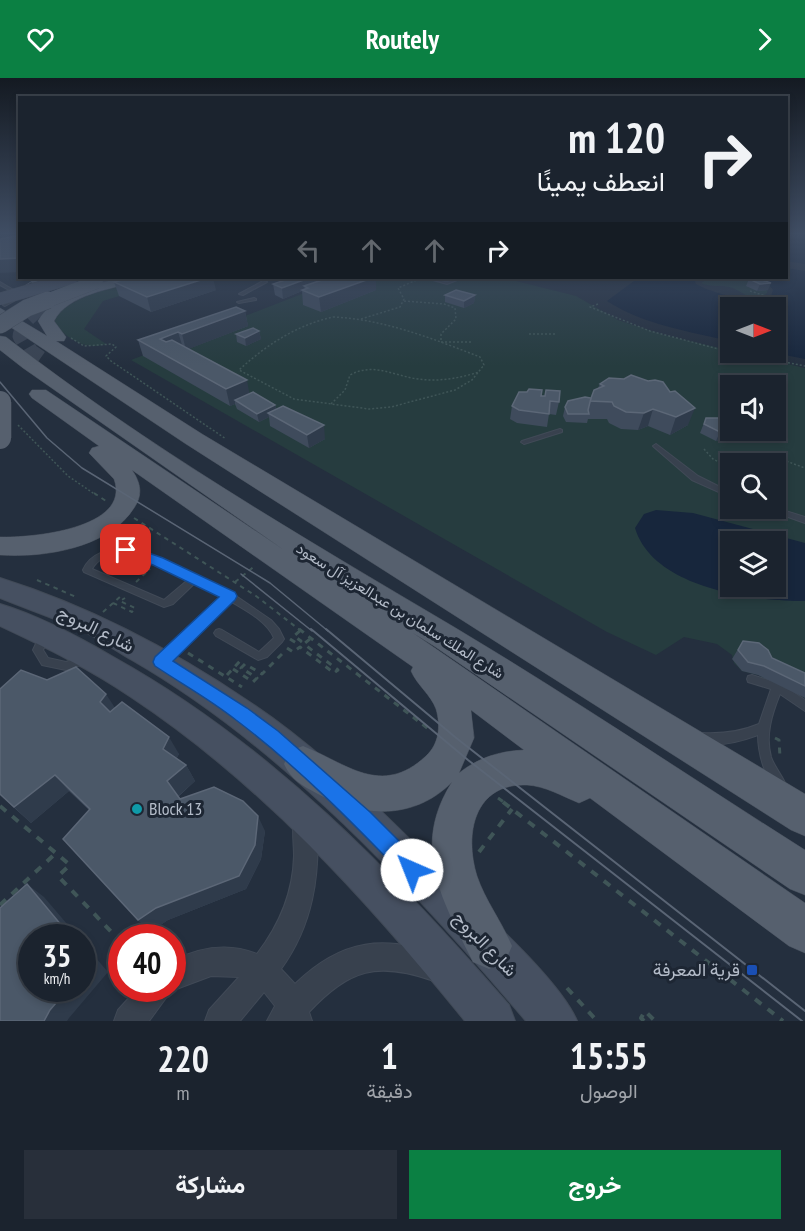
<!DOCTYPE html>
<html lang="ar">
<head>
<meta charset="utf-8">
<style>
  body { margin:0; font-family:"PT Sans Narrow",Vazirmatn,sans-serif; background:#282f3a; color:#f1f3f6; direction:rtl; height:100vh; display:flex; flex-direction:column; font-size:22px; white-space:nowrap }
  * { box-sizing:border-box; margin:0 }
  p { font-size:20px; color:#a0a4aa }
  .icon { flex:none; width:33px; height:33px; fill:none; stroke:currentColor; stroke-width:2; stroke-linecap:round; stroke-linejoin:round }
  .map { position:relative; height:943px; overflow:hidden; direction:ltr }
  .side { display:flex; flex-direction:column; background:#1b232e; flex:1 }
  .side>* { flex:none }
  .banner { position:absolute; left:18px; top:18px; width:770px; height:183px; border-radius:0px; box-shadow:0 3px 9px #0003,0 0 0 2px #39404a; direction:rtl; background:#1b232e; color:#f1f3f6; overflow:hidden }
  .needle { width:39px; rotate:90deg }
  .buttons { position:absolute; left:720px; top:219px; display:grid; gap:12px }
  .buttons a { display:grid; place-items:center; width:66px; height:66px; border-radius:0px; background:#1b232e; box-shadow:0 3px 9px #0003,0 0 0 2px #39404a; font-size:30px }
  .speed { position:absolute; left:18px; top:846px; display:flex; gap:12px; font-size:30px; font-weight:700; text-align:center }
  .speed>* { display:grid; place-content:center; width:78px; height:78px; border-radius:50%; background:#1b232e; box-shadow:0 3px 9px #0003,0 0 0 2px #39404a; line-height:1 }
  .speed small { font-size:15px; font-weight:400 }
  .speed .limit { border:9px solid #d22; background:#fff; color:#111 }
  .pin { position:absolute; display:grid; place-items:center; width:51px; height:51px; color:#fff; margin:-26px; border-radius:12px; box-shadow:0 3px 9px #0006 }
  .me { position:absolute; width:66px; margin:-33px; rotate:316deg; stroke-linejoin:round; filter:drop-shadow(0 0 4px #0008) }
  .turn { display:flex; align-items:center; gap:21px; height:126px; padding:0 24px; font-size:27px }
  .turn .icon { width:78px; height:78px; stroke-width:2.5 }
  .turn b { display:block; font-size:42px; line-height:51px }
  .lanes { display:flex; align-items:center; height:57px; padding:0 24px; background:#0003; justify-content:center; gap:30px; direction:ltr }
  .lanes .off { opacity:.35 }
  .eta { display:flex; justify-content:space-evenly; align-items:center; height:102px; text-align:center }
  .eta b { font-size:36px; font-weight:700; line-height:42px }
  .cta { display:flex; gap:12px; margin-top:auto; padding:12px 24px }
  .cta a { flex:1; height:69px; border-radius:0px; background:#0b8043; color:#fff; font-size:24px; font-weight:700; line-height:69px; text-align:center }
  .cta a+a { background:#282f3a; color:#f1f3f6 }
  header { display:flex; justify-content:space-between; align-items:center; height:78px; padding:0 24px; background:#0b8043; color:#fff; font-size:27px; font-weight:700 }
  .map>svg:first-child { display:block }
  .green { fill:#263c3f; fill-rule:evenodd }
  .water { fill:#17263c; fill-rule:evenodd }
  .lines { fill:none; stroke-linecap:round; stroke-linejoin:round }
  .primary-tunnel { stroke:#3a4453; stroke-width:17; stroke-dasharray:17 8; stroke-linecap:butt }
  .lane-casing { stroke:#414a57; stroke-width:2 }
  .street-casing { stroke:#414a57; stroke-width:2 }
  .secondary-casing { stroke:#414a57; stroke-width:2 }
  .primary-casing { stroke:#414a57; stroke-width:1 }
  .path-far3 { stroke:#3f5557; stroke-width:1.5; stroke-dasharray:2 2; stroke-linecap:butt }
  .path-far2 { stroke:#3f5557; stroke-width:2; stroke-dasharray:4.5 4.5; stroke-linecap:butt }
  .path-far1 { stroke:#3f5557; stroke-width:3; stroke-dasharray:6 6; stroke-linecap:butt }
  .path { stroke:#3f5557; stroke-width:4; stroke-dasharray:8 8; stroke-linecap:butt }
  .lane { fill:#38414e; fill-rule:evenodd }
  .street { fill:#38414e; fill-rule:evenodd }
  .secondary { fill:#465061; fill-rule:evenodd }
  .primary { fill:#56606e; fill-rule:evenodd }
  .tram-far1 { stroke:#5a6575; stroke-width:1.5 }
  .tram { stroke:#5a6575; stroke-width:2 }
  .rail-casing { stroke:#5a6575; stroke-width:4 }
  .rail { stroke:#1d2633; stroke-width:2; stroke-dasharray:7; stroke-linecap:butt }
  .secondary-bridge-casing { stroke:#414a57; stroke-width:13; stroke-linecap:butt }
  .primary-bridge-far2-casing { stroke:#414a57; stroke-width:14; stroke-linecap:butt }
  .primary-bridge-far1-casing { stroke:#414a57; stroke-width:18; stroke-linecap:butt }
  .primary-bridge-casing { stroke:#414a57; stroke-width:23; stroke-linecap:butt }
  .secondary-bridge { stroke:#465061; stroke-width:12 }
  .primary-bridge-far2 { stroke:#56606e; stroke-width:14 }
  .primary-bridge-far1 { stroke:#56606e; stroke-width:17 }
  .primary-bridge { stroke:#56606e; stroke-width:22 }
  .wall { fill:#3f4b5c }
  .shaded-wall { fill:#2f3b4b }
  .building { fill:#4b5868; stroke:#5c6777; stroke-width:1.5 }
  .route { fill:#1a73e8; stroke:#114b97; stroke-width:1.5 }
  .culture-dot { fill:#0f9aa8; stroke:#1d2633; stroke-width:2 }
  .transit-dot { fill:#1a4fb4; stroke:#1d2633; stroke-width:2 }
  .labels { text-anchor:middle; stroke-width:6; stroke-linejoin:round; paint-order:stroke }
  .street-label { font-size:15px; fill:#b4bcc9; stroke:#1d2633 }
  .near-street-label { font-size:18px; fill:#b4bcc9; stroke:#1d2633 }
  .near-poi-label { font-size:18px; fill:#b4bcc9; stroke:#1d2633; text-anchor:start }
</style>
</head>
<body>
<header><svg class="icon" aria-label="forward" viewBox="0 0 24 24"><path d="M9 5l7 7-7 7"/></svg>Routely<svg class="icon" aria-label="heart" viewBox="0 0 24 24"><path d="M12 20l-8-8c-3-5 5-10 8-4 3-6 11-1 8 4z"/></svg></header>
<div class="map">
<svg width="805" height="943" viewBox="0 0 805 943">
  <rect width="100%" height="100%" fill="#242f3e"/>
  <g class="green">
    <path d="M145,200H179L103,223L84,251L106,266C86,273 67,261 54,245C60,220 122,207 145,200Z"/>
    <path d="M343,200H504L576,218L618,242L664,257L805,290V620L758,597L742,593L734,585L732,577L717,566L684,559L656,577L607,554L131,282ZM730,308H776V352H730ZM730,386H776V430H730ZM730,464H776V508H730Z"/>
    <path d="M709,200H739L768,210L767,215C754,229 743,212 729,209C720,207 709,209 701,205Z"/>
  </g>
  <g class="water">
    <polygon points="786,156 805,156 805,186 786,183"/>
    <path d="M786,190L805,193V281L775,275L776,230H730V263C688,253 644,247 607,223L638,200H699L695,203L696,206C711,215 756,227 771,218L773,212L769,207L745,200H786Z"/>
    <path d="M656,432L693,435L805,465V523C752,523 653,510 635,450L644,436ZM730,464H776V508H730Z"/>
  </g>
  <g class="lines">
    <polyline class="primary-tunnel" points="40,281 30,274 21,258 26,241 43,225"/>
    <defs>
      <g id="lane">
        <polygon points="39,200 43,200 27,212 23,212 23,210"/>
        <path d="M426,200C433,199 440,204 447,204C453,203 456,200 462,200L447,206Z"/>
        <polygon points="263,203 267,204 243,217 239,216"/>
        <polygon points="0,204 17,214 14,223 5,228 3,227 10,221 13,214 0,207"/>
        <polygon points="254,220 256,221 256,222 239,225 237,224"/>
        <polygon points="560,351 562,352 562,354 524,366 521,364 522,363"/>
        <polygon points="656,366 698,398 730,414 730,419 692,402 654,369 653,368"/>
        <polygon points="763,430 776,430 805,439 805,445"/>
        <path d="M126,469L198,498L233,516L271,542L279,551L284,561L282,564L267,579L258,582L216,558L214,555L216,552L219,551L222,552L259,574L274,560C267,543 245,532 230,523L167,584L164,585L161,584L159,581L161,578L223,519L196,504L173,526L164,529L84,494L83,492C90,475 109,471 126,469ZM121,475H125L189,501L164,522L92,491C98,480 109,477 121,475Z"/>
        <polygon points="44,554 47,555 49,558 43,572 48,580 66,584 85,577 88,578 90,581 88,584 66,592 42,587 33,572 41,555"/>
        <path d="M752,597L781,606L805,622V633L780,616C772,636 765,657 771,679C774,688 781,696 785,705L783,709L779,711C764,703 758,672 758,657C739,664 717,670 698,664L697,660L698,656L702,655C722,656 740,654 759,646L771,611L748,604L747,601L748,598Z"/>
      </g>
      <path id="street" d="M305,733L314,736L317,745C320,798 313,847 281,891L295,906C341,861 386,855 444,879L448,889L444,899L434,903C377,883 350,891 309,934L312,943H267L275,928L264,914L240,943H205L209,932L239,899L211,898L171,913L149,943H114L118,932L138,910H172V883C200,869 228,864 257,876C280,846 293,815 294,778C294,763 291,750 296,736Z"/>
      <g id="secondary">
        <polygon points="98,200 117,200 101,207 91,207 91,201"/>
        <path d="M0,500C89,528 173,572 251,625C332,679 401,753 470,821C500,850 562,907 577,943H526C414,811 283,669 132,582C115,572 98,560 81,552C54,540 27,531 0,520Z"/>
        <path d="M0,526C40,538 79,559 115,580C271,667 393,794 509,927L515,943H465C368,823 261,705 131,619C90,591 45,569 0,548Z"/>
      </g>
      <g id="primary">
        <path d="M120,200H141L139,203C112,211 68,216 54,243L66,259L64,263H56L202,356L805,716V758L791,752L186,366L0,242V230L47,258L38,243C55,214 90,208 120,200Z"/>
        <path d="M0,258L6,259C146,368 302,459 454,549C573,620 688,698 805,772V817L790,811L434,568L413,555L805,825V875L789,868L590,720L579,725C562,718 545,708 527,707C474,705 464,756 477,798C485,822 502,844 512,868L505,884L489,891L473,884C443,823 410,770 452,704C415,742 362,740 318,716C303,708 291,702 284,686L290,673L303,668C346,685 381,720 426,678C439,666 441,648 436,631C431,617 417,607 411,593L413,589L132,392C141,405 143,417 134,430C109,470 44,480 0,477V459C30,460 132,451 114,401L89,375L92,370L99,368L32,320L29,316L32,312H46L284,472L23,290L0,272ZM471,632L524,672C499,673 478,680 459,695L474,660Z"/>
      </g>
    </defs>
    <use href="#lane" class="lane-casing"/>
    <use href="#street" class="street-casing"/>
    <use href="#secondary" class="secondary-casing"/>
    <use href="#primary" class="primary-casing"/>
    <g class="path-far3">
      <polyline points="750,213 778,222"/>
      <polyline points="404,223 444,226 455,230 456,241 441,256 441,264"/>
      <polyline points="774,224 781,221"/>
      <polyline points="598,226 590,229 650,253 730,274"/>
      <path d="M333,239C383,241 434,261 480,279L484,287L472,302L455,312L391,329L369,331L294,321L239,292C266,267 297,247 333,239Z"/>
      <polyline points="361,241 400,229 404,221 398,210 419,201"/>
      <polyline points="529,256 555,256"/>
      <polyline points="71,260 84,268 112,266 116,269 106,278 111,283 226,361"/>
      <polyline points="441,264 473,264"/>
      <polyline points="733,274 805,288"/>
      <path d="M331,326L345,312L350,297C374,284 394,298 418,301C439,304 460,300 479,294"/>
      <polyline points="18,347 68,398 96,417"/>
      <polyline points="704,371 713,381 730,390"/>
      <polyline points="764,375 805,390"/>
      <polyline points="772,386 773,379"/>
    </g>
    <g class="path-far2">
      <polyline points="94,415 106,423"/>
      <polyline points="134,440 256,518 301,553"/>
      <polyline points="37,502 76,519"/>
      <polyline points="136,504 150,491"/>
      <polyline points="235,504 256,487"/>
      <polyline points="113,525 132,534 135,530 120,523 125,520"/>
      <polyline points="103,534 121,518"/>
    </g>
    <g class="path-far1">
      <polyline points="299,551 431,653"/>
      <polyline points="290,561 298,566 301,563 294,558 301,552"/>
      <polyline points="287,570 293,574 300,569 334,595 338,592 304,566 311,560"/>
      <polyline points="188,575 242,609"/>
      <polyline points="233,591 253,604 257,600 241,590 245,586 262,596 282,576"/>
      <polyline points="227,597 241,582"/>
      <polyline points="775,660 779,662 780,679"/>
      <polyline points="498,720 505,725"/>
    </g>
    <g class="path">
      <polyline points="503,724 783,943"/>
      <polyline points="0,728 70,787 58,798 122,865"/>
      <polyline points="479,774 512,731"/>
      <polyline points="0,827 57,774"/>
      <polyline points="567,910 597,943"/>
      <polyline points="644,943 641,940 645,933 655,943"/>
    </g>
    <use href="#lane" class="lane"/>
    <use href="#street" class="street"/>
    <use href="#secondary" class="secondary"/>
    <use href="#primary" class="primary"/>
    <g class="tram-far1">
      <polyline points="0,304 47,360 82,390 270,505 328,553"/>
      <polyline points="241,496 312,553"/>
    </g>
    <g class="tram">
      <polyline points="311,551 468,682 802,943"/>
      <polyline points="326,551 455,659 805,933"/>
    </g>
    <defs>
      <polyline id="rail" points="26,209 40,200"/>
    </defs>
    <use href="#rail" class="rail-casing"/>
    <use href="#rail" class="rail"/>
    <defs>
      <polyline id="secondary-bridge" points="0,221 72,200"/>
      <polyline id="primary-bridge-far2" points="44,224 96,204"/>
      <polyline id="primary-bridge-far1" points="0,247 27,230 48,222"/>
      <polyline id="primary-bridge" points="0,324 0,360"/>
    </defs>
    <use href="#secondary-bridge" class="secondary-bridge-casing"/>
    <use href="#primary-bridge-far2" class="primary-bridge-far2-casing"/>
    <use href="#primary-bridge-far1" class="primary-bridge-far1-casing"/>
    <use href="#primary-bridge" class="primary-bridge-casing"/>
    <use href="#secondary-bridge" class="secondary-bridge"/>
    <use href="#primary-bridge-far2" class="primary-bridge-far2"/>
    <use href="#primary-bridge-far1" class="primary-bridge-far1"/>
    <use href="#primary-bridge" class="primary-bridge"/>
  </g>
  <g class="wall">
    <polygon points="291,200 376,200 376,212 321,234 303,227 302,213 283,221 275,217 273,206"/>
    <polygon points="753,200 768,212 757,213 746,208 749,201"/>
    <polygon points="114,204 216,212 151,234 119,218"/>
    <polygon points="445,217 475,217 474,225 464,230 445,224"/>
    <polygon points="245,233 248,248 188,271 249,316 275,327 276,331 325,361 309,370 270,348 269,339 259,344 237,331 235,326 230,328 143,278 138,262"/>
    <polygon points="259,253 261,261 246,268 237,264 236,256"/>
    <polygon points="624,301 688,347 670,357 648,348 638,352 621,351 609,345 607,341 588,341 587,345 566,344 563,338 565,329 591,320 598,310 600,306"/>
    <polygon points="546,312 559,324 556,337 549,336 547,349 517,345 510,341 512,328 541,318 545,318"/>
    <polygon points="706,340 731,352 727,360 716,363 700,355"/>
    <polygon points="743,563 772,580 805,595 805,620 758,597 742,593 732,581"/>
    <polygon points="115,630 179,676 176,681 186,687 195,703 178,719 180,721 265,753 261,781 246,811 168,842 151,853 138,842 89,732 69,713 31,745 0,717"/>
  </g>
  <g class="shaded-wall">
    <polygon points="20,180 20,194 0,195 0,181"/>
    <polygon points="207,200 213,200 216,212 151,234 147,219"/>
    <polygon points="309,200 338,200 308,210 304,208 305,212 302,212 302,213 283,221 282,210"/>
    <polygon points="372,200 376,200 376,212 321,234 319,219"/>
    <polygon points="771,205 768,212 757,213 760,206"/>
    <polygon points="475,217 474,225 464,230 464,223"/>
    <polygon points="245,233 248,248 186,272 182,256"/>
    <polygon points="259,253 261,261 246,268 245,260"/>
    <polygon points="178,254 183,270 165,277 160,261"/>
    <polygon points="247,302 250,319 235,322 235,326 230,328 226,311"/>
    <polygon points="275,327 277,335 268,335 269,339 259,344 257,336"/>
    <polygon points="695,330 688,347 670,357 676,339"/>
    <polygon points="653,331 648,348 638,352 644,335"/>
    <polygon points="324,347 325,361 309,370 307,357"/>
    <polygon points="730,352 727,360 716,363 720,354"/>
    <polygon points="106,616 117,633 112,641 100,624"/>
    <polygon points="169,659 179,676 173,688 163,671"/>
    <polygon points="186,687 195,703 177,719 167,703"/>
    <polygon points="55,697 69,713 31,745 14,729"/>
    <polygon points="258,738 265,753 261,781 246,811 168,842 151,853 138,842 156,830"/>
    <polygon points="27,806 44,819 79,860 72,860"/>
    <polygon points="82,864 108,894 69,940 67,943 44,943 50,932 69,910 82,910"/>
  </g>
  <g class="building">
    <polygon points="20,157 20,180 0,181 0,161"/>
    <polygon points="130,200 207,200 147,219 114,204"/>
    <polygon points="291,200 309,200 282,210 273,206"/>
    <polygon points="328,200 372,200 319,219 302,212 308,210 304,208"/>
    <polygon points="753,200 756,200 771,205 760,206 749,201"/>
    <polygon points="456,212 475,217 464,223 445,217"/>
    <polygon points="236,229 245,233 182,256 178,254 160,261 166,264 172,262 247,302 226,311 138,262"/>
    <polygon points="253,250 259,253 245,260 236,256"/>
    <polygon points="631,297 648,303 655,302 663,304 670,314 675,313 695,330 676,339 653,331 644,335 626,334 614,328 612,324 590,323 594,312 604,308 600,306 609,300 624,301"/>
    <polygon points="529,311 542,312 541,318 545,318 546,312 560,313 559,324 550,323 549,336 519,332 512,328 519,314 527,314"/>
    <polygon points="253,314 275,327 257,336 235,322"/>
    <polygon points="585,319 591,320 588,332 589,336 568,336 565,329 568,323"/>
    <polygon points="283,328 324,347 307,357 268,335"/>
    <polygon points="706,340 718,340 730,345 730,352 720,354 704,346"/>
    <polygon points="743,563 759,565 768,572 772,580 805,595 805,608 764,588 748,584 738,572"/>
    <polygon points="76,589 106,616 100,624 110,634 122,624 169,659 163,671 186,687 167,703 180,721 214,709 243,723 258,738 255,767 239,798 156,830 138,842 63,761 90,731 55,697 14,729 0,716 0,611 21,592 47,602"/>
    <polygon points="27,806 72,860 32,860 32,910 69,910 50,932 44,943 0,943 0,830"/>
    <polygon points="82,872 92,884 82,895"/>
  </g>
  <linearGradient id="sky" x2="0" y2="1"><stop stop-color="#141a22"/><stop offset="0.54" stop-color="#3f4d63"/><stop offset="1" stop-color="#3f4d63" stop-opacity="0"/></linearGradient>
  <rect width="805" height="288" fill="url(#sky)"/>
  <path class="route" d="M126,467L163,480L235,514L237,518L235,522L173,583L247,630L278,653L370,734L420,784L423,792L420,799L412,802L405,799C352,744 297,688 236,642C211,622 182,606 155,588L153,584L155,579L219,519L153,487L121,476V469Z"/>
  <circle class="culture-dot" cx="137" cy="731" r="6"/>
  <rect class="transit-dot" x="746" y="886" width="12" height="12" rx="3"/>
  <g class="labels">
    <g class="street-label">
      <text transform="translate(400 533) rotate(32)" y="5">شارع الملك سلمان بن عبدالعزيز آل سعود</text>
    </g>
    <g class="near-street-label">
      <text transform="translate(96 551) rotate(26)" y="6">شارع البروج</text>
      <text transform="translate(485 866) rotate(46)" y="6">شارع البروج</text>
    </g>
    <g class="near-poi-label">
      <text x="149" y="737">Block 13</text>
      <text x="740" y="898" text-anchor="end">قرية المعرفة</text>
    </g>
  </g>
</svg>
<div class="buttons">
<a><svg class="needle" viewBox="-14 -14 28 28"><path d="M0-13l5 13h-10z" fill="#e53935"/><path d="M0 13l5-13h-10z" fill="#a0a4aa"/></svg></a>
<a><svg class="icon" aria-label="sound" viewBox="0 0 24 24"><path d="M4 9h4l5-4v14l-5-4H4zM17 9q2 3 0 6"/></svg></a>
<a><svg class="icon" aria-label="search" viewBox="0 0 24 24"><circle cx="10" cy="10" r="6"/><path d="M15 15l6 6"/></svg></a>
<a><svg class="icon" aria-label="layers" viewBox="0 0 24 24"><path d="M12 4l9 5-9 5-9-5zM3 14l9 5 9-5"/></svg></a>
</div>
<div class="speed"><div>35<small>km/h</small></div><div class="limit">40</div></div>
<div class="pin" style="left:126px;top:472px;background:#d93025"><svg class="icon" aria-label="arrive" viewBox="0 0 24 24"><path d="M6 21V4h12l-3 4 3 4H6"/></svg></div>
<svg class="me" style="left:412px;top:792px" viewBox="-20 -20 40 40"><circle r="19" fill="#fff"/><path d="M0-13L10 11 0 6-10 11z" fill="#1a73e8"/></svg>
<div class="banner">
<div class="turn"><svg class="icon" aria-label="right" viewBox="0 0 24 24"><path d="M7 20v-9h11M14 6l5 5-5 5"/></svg><div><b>120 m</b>انعطف يمينًا</div></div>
<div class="lanes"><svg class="icon off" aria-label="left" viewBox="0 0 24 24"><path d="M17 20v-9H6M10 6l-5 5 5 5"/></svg><svg class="icon off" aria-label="ahead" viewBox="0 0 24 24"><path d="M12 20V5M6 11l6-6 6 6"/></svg><svg class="icon off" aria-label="ahead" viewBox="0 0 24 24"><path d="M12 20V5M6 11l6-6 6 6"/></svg><svg class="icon" aria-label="right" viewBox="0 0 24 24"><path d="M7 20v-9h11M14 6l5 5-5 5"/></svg></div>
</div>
</div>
<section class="side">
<div class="eta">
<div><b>15:55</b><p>الوصول</p></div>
<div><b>1</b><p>دقيقة</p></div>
<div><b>220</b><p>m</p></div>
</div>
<div class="cta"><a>خروج</a><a>مشاركة</a></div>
</section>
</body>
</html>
